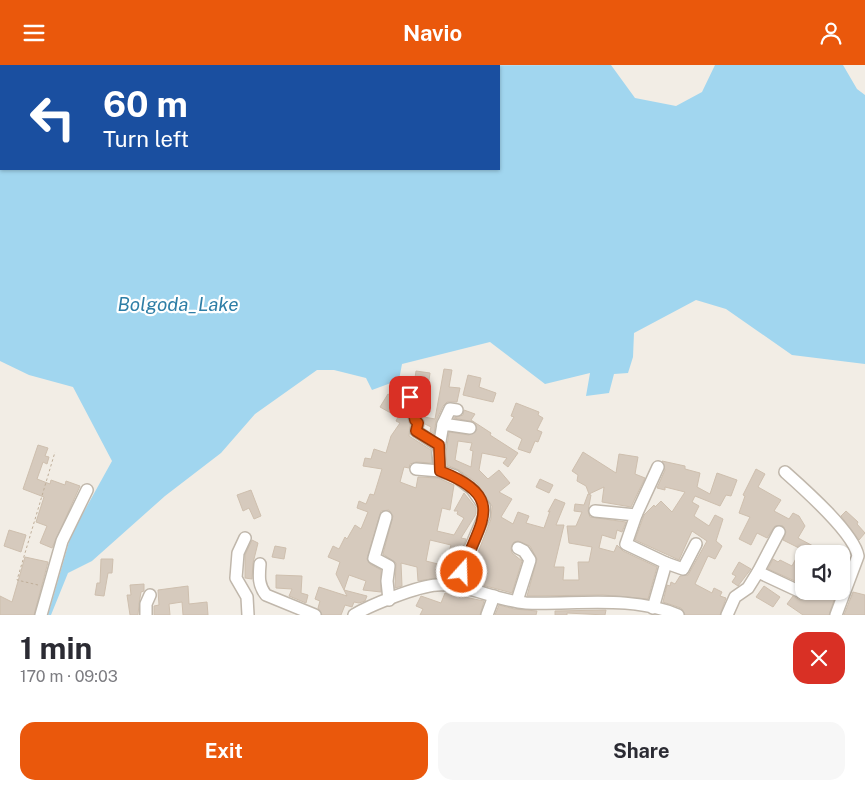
<!DOCTYPE html>
<html lang="en">
<head>
<meta charset="utf-8">
<style>
  body { margin:0; font-family:"Public Sans",sans-serif; background:#f7f7f7; color:#2b2b33; height:100vh; display:flex; flex-direction:column; font-size:19px; white-space:nowrap }
  * { box-sizing:border-box; margin:0 }
  p { font-size:16px; color:#7c7c81 }
  .icon { flex:none; width:28px; height:28px; fill:none; stroke:currentColor; stroke-width:2; stroke-linecap:round; stroke-linejoin:round }
  .map { position:relative; height:550px; overflow:hidden }
  .side { display:flex; flex-direction:column; background:#fff; flex:1 }
  .side>* { flex:none }
  .guide { position:absolute; left:0px; top:0px; width:500px; height:105px; box-shadow:0 1px 4px #0004; background:#1a4fa0; color:#fff; overflow:hidden }
  .tools { position:absolute; left:795px; top:480px; display:grid; gap:10px }
  .tools a { display:grid; place-items:center; width:55px; height:55px; border-radius:10px; background:#fff; box-shadow:0 1px 4px #0004; font-size:25px }
  .pin { position:absolute; display:grid; place-items:center; width:42px; height:42px; color:#fff; margin:-21px; border-radius:10px; box-shadow:0 2px 8px #0006 }
  .me { position:absolute; width:55px; margin:-28px; rotate:20deg; stroke-linejoin:round; filter:drop-shadow(0 0 4px #0008) }
  .turn { display:flex; align-items:center; gap:18px; height:105px; padding:0 20px; font-size:22px }
  .turn .icon { width:65px; height:65px; stroke-width:2.5 }
  .turn b { display:block; font-size:35px; line-height:42px }
  .round { display:grid; place-items:center; flex:none; width:52px; height:52px; border-radius:15px; background:#f7f7f7 }
  .summary { display:flex; align-items:center; justify-content:space-between; height:85px; padding:0 20px }
  h1 { font-size:30px; font-weight:700; line-height:38px }
  .primary-button { display:flex; gap:10px; margin-top:auto; padding:10px 20px }
  .primary-button a { flex:1; height:58px; border-radius:15px; background:#ea580c; color:#fff; font-size:20px; font-weight:700; line-height:58px; text-align:center }
  .primary-button a+a { background:#f7f7f7; color:#2b2b33 }
  header { display:flex; justify-content:space-between; align-items:center; height:65px; padding:0 20px; background:#ea580c; color:#fff; font-size:22px; font-weight:700 }
  .map>svg:first-child { display:block }
  .water { fill:#a1d6ef }
  .building { fill:#d6cabd; stroke:#cebfae; fill-rule:evenodd }
  .lines { fill:none; stroke-linecap:round; stroke-linejoin:round }
  .minor-casing { stroke:#c0b7ab; stroke-width:14 }
  .path { stroke:#bfae99; stroke-width:1; stroke-dasharray:2.5 2.5; stroke-linecap:butt }
  .minor { stroke:#fff; stroke-width:11 }
  .route-casing { stroke:#983908; stroke-width:12 }
  .route { stroke:#ea580c; stroke-width:9 }
  .labels { text-anchor:middle; stroke-width:4.5; stroke-linejoin:round; paint-order:stroke }
  .water-label { font-size:19px; font-style:italic; fill:#2e7ea6; stroke:#fff }
</style>
</head>
<body>
<header><svg class="icon" aria-label="menu" viewBox="0 0 24 24"><path d="M4 6h16M4 12h16M4 18h16"/></svg>Navio<svg class="icon" aria-label="person" viewBox="0 0 24 24"><circle cx="12" cy="8" r="4"/><path d="M4 21q1-7 8-7t8 7"/></svg></header>
<div class="map">
<svg width="865" height="550" viewBox="0 0 865 550">
  <rect width="100%" height="100%" fill="#f2ede5"/>
  <polygon class="water" points="0,0 259,1 1,1 1,104 499,104 499,1 286,1 611,0 635,33 676,41 702,27 715,0 843,0 857,24 865,30 865,299 792,290 726,244 696,235 634,268 633,292 628,308 614,309 609,328 586,331 590,308 545,319 490,277 402,299 399,315 372,325 366,313 334,305 317,305 255,349 221,388 165,431 92,496 68,508 51,550 48,550 71,470 112,396 73,322 29,310 0,296"/>
  <g class="building">
    <polygon points="444,304 452,305 449,322 460,323 457,337 447,337 443,341 436,356 434,369 430,366 431,362 425,359 422,351 416,328 420,313 415,313 416,306 430,308 424,352 435,354"/>
    <polygon points="468,310 481,313 479,322 496,328 493,337 463,330"/>
    <path d="M388,329L404,338L410,360L409,371L431,385L432,398L416,397L410,399L409,403L404,402L400,417L416,423L418,412L438,413L454,420L450,445L442,443L437,466L454,470L464,453L457,449L458,446H454L464,428L476,443V449L461,473L466,474L452,513H436L418,516L417,502L401,498L402,521L395,523L396,498L383,489L393,451L389,445L381,446L367,494L370,499L381,505V527L363,525L366,516L349,510L344,525L336,509L340,497L328,492L333,481L339,484L345,472L347,474L355,460L361,464L368,447L357,443L359,436L366,439L370,429L374,430L382,404L363,401L365,393L371,394L374,384L386,388L391,371L400,358L396,356L398,352L380,342ZM430,475L451,480L446,497L443,496L442,500L426,496Z"/>
    <polygon points="516,338 539,347 538,350 543,353 537,365 542,367 538,377 535,376 530,388 518,384 522,374 506,365 514,352 511,351"/>
    <path d="M464,345L475,349L471,355L491,368L490,370L518,388L508,402L503,398L507,393L482,388L479,405L488,414L499,405L510,418L499,427L512,434L501,452L513,459L518,447L529,451L526,458L544,463L550,446L548,447L555,434L565,438L556,460H564L554,502H564L563,515H579L578,497H589L592,482L569,478L567,461H576L582,447L574,446L575,439L584,440L588,429L591,430L588,446L590,452L626,457L622,467L617,465L615,474L602,470L599,483L614,487L617,480L623,486L657,502L648,534L603,530L527,531L537,494L530,481L518,476L514,477L511,483L512,488L522,496L512,528L467,516L491,454L492,441L477,418L459,405L447,400L446,388L449,367L469,370L477,365L474,357L454,353L463,350ZM458,376L472,378L470,385L473,386L471,402L455,395Z"/>
    <polygon points="38,380 48,383 45,391 49,392 47,399 43,397 37,414 50,419 51,415 65,420 66,416 80,421 52,483 40,478 47,461 36,457 44,432 23,424"/>
    <polygon points="583,387 616,408 619,389 638,392 635,409 645,413 631,442 602,437 604,422 589,429 586,421 577,416 578,410 572,406"/>
    <polygon points="662,396 685,401 685,404 700,408 697,422 710,429 717,408 737,415 731,431 726,430 720,441 695,431 692,437 699,441 694,451 709,461 715,450 723,454 716,476 722,481 715,494 708,491 695,519 712,528 714,523 722,527 720,531 726,533 720,550 685,550 681,543 663,537 667,520 670,521 671,517 675,519 680,511 688,510 707,476 692,466 679,495 635,475 644,450 654,440 655,442 661,436 672,447 685,427 665,422 665,425 657,423 665,405"/>
    <polygon points="756,404 765,409 758,422 781,435 774,446 789,454 793,448 799,451 805,461 798,473 815,482 811,489 804,489 804,498 799,507 804,509 804,520 768,504 773,494 778,497 780,495 792,501 801,484 783,475 786,467 783,461 775,461 767,473 757,468 751,480 739,474 750,452 739,448 745,431 743,430"/>
    <polygon points="540,414 553,420 549,428 536,422"/>
    <polygon points="251,425 261,451 254,454 249,443 243,446 237,430"/>
    <polygon points="846,446 858,457 857,459 865,468 859,475 841,451"/>
    <polygon points="9,465 26,470 21,487 4,481"/>
    <polygon points="252,475 258,478 253,498 252,514 245,513 245,490"/>
    <polygon points="275,481 286,483 284,494 272,492"/>
    <polygon points="25,492 48,497 34,550 0,550 0,531 12,537"/>
    <polygon points="101,494 113,494 112,508 108,508 104,531 95,530 97,518 100,518"/>
    <polygon points="739,497 751,504 738,521 732,517 736,511 732,509"/>
    <polygon points="276,510 302,511 301,528 308,530 306,538 289,531 292,524 276,523"/>
    <polygon points="144,519 144,526 141,527 139,539 138,550 130,550 127,530 131,530 130,520"/>
    <polygon points="188,521 189,539 207,537 208,550 183,550 182,537 169,539 170,550 154,550 154,541 159,540 158,525"/>
    <polygon points="764,521 780,532 773,542 756,532"/>
    <polygon points="319,522 347,531 344,525 367,531 365,536 359,538 354,537 352,542 345,540 341,550 322,550 318,543 320,536 315,534"/>
    <polygon points="810,526 837,526 829,550 803,550 787,539 793,531 800,535 807,534"/>
    <polygon points="853,527 865,530 865,550 844,550"/>
    <polygon points="445,528 484,536 480,550 420,550 423,544 416,541 421,531 441,538"/>
    <polygon points="499,540 514,544 537,546 536,550 495,550"/>
    <polygon points="606,545 605,550 567,548 567,550 555,550 555,546"/>
  </g>
  <g class="lines">
    <defs>
      <g id="minor">
        <polyline points="410,333 415,355 418,358 416,366 439,381"/>
        <polyline points="443,359 450,344 457,345"/>
        <polyline points="416,404 440,406 455,411 472,424 484,441 484,451 466,493 457,522"/>
        <polyline points="440,406 438,388 443,359 470,363"/>
        <path d="M785,407C803,423 854,468 858,491L836,550"/>
        <polyline points="595,446 636,450 626,479 666,498 653,543"/>
        <polyline points="636,450 658,402"/>
        <polyline points="386,452 374,493 389,501 387,516 389,535"/>
        <polyline points="245,473 238,488 236,513 247,532 248,550"/>
        <polyline points="666,498 683,504 696,479"/>
        <path d="M260,499C259,511 258,520 266,530L315,550"/>
        <polyline points="758,507 803,528"/>
        <polyline points="517,536 530,495 524,486 518,483"/>
        <polyline points="41,550 62,476 87,425"/>
        <polyline points="146,550 146,539 150,530"/>
        <path d="M354,550C370,540 418,521 437,520C467,518 496,536 526,538C574,540 633,530 678,550"/>
        <polyline points="487,550 494,531"/>
        <polyline points="727,550 735,532 748,523 758,507 779,467"/>
      </g>
    </defs>
    <use href="#minor" class="minor-casing"/>
    <polyline class="path" points="38,520 17,515 55,387"/>
    <use href="#minor" class="minor"/>
  </g>
  <g class="lines">
    <defs>
      <path id="route" d="M410,332L415,355L418,358L416,366L439,380L440,406C510,433 478,458 462,507"/>
    </defs>
    <use href="#route" class="route-casing"/>
    <use href="#route" class="route"/>
  </g>
  <g class="labels">
    <g class="water-label">
      <text x="178" y="246">Bolgoda_Lake</text>
    </g>
  </g>
</svg>
<div class="tools">
<a><svg class="icon" aria-label="sound" viewBox="0 0 24 24"><path d="M4 9h4l5-4v14l-5-4H4zM17 9q2 3 0 6"/></svg></a>
</div>
<div class="pin" style="left:410px;top:332px;background:#d93025"><svg class="icon" aria-label="arrive" viewBox="0 0 24 24"><path d="M6 21V4h12l-3 4 3 4H6"/></svg></div>
<svg class="me" style="left:462px;top:507px" viewBox="-20 -20 40 40"><circle r="17" fill="#ea580c" stroke="#fff" stroke-width="3"/><path d="M0-11L8 9 0 5-8 9z" fill="#fff"/></svg>
<div class="guide">
<div class="turn"><svg class="icon" aria-label="left" viewBox="0 0 24 24"><path d="M17 20v-9H6M10 6l-5 5 5 5"/></svg><div><b>60 m</b>Turn left</div></div>
</div>
</div>
<section class="side">
<div class="summary"><div><h1>1 min</h1><p>170 m · 09:03</p></div><a class="round" style="background:#d93025;color:#fff"><svg class="icon" aria-label="close" viewBox="0 0 24 24"><path d="M6 6l12 12M18 6L6 18"/></svg></a></div>
<div class="primary-button"><a>Exit</a><a>Share</a></div>
</section>
</body>
</html>
